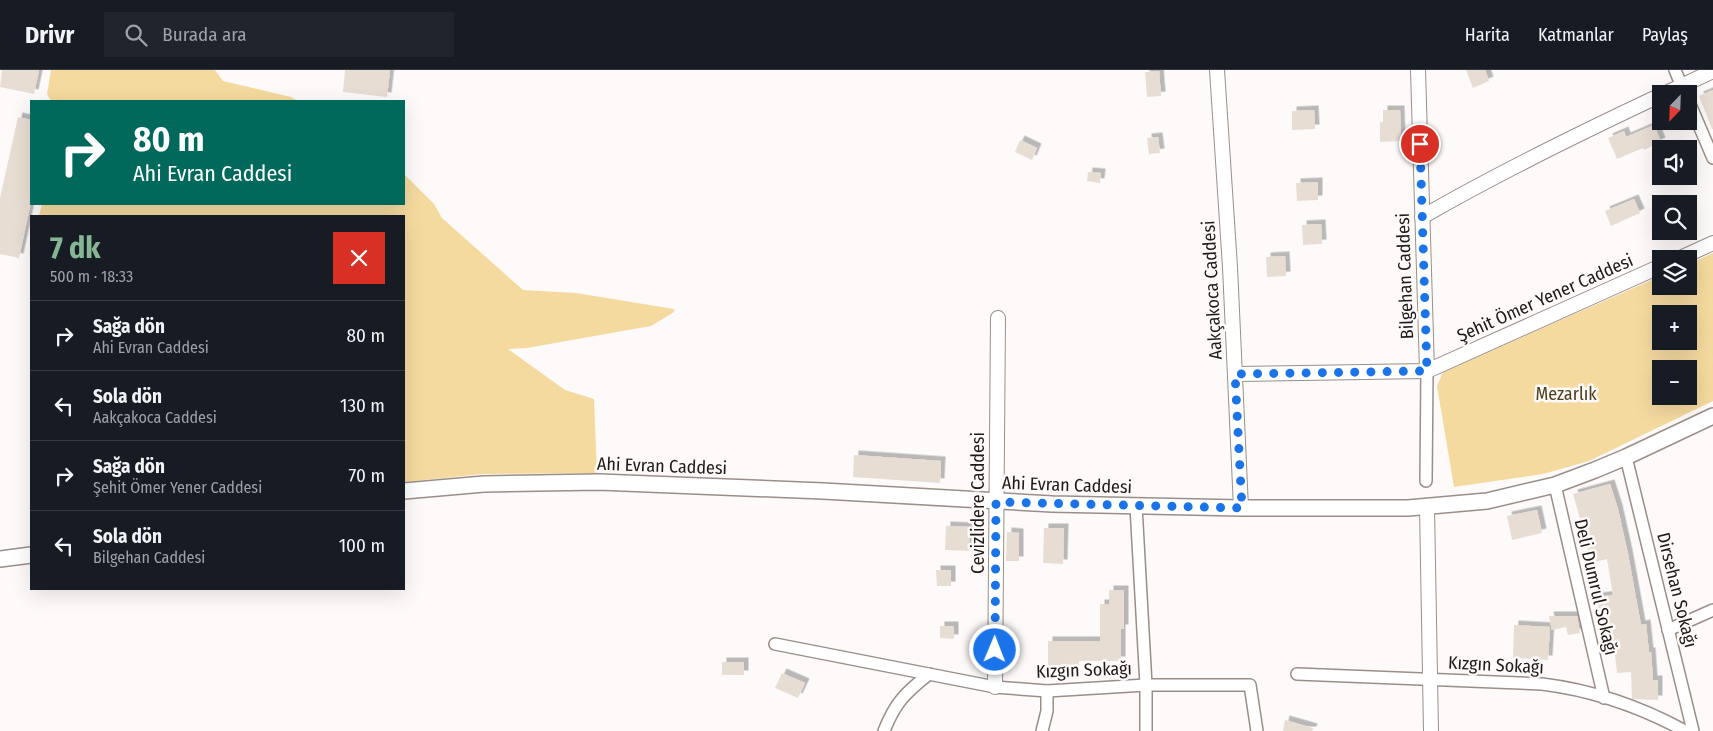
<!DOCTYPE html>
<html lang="tr">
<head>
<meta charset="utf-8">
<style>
  body { margin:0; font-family:"Fira Sans Condensed",sans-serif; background:#20242c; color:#f1f3f6; height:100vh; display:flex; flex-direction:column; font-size:19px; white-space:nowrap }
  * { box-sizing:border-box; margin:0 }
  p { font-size:16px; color:#9ea1a6 }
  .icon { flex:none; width:28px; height:28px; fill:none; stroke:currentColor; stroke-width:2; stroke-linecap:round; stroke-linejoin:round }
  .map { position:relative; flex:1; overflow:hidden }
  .details { position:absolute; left:30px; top:145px; width:375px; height:375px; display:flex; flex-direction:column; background:#171b24; border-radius:0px; box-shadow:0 5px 20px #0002 }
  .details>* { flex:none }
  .top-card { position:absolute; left:30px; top:30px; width:375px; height:105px; border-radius:0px; box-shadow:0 5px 20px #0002; background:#00695c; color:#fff; overflow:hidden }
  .needle { width:32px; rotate:203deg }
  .controls { position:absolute; left:1652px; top:15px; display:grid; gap:10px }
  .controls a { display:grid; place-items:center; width:45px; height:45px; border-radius:0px; background:#171b24; box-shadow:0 5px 20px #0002; font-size:25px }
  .pin { position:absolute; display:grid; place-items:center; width:42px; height:42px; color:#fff; margin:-21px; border:2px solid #fff; border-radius:50%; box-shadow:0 1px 5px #0007 }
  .me { position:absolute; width:55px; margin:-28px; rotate:1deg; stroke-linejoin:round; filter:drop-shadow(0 0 4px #0008) }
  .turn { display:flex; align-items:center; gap:18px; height:105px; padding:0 20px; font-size:22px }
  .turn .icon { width:65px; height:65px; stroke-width:2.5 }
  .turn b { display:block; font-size:35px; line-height:42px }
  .round { display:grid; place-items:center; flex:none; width:52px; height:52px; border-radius:0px; background:#20242c }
  .overview { display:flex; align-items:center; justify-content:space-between; height:85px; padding:0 20px }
  h1 { font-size:30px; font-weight:700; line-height:38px; color:#86b795 }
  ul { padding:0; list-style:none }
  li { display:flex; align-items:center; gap:15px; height:70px; padding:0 20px; border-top:1px solid #363941 }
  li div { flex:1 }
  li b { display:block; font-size:19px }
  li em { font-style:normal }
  header { display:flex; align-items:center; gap:30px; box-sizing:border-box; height:70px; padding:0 25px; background:#171b24; border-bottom:1px solid #363941 }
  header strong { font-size:24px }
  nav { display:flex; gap:28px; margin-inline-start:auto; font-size:18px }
  .search { width:350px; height:45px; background:#20242c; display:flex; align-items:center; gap:12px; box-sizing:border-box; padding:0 18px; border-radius:0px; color:#9ea1a6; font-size:19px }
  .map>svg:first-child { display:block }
  .green { fill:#f5da9f; fill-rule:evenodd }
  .building { fill:#e8ddd3; filter:url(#shadow) }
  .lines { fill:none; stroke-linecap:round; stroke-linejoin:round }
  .minor-casing { stroke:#9b8e88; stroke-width:14 }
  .tertiary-casing { stroke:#9b8e88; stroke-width:16 }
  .secondary-casing { stroke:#9b8e88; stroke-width:18 }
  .minor { stroke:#fff; stroke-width:11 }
  .tertiary { stroke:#fff; stroke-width:14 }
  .secondary { stroke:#fff; stroke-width:15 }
  .route { stroke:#1a73e8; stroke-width:9; stroke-dasharray:0 16.2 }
  .labels { text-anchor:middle; stroke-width:5; stroke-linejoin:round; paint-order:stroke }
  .street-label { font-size:18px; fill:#1f1a17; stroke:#fdfaf9 }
  .park-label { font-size:18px; fill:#4f401f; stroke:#fdfaf9 }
</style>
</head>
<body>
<header>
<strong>Drivr</strong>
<div class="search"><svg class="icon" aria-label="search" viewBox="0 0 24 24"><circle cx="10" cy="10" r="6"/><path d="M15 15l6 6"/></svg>Burada ara</div>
<nav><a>Harita</a><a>Katmanlar</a><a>Paylaş</a></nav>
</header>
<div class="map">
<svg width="1713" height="661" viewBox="0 0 1713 661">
  <defs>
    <filter id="shadow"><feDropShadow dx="4.5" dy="-4.5" stdDeviation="0" flood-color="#0004"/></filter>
  </defs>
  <rect width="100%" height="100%" fill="#fdfaf9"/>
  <g class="green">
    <polygon points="51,0 215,0 223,11 291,27 298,31 51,31 47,24"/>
    <polygon points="404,104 434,134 442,148 523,220 576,223 674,239 674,242 651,256 527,278 508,279 565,320 594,329 597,403 483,404 404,412 404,146 39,146 42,134 404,134"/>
    <path d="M1713,183V331L1589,391L1543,404L1454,417L1437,316L1443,302L1661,206V216H1689V194ZM1661,244H1689V271H1661ZM1661,299H1689V326H1661Z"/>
  </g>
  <g class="building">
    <polygon points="2,0 39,0 34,24 0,17"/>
    <polygon points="345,0 390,0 387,27 343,22"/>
    <polygon points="1466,0 1485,0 1489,11 1473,18"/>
    <polygon points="1159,1 1161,26 1147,27 1145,2"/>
    <polygon points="1713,20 1713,59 1712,59 1699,26"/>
    <polygon points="1314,40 1315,59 1292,60 1292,41"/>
    <polygon points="1383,40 1400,40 1401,71 1380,72 1380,52 1383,52"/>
    <polygon points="18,47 31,50 31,132 19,188 0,184 0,128"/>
    <polygon points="1654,55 1661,72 1644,80 1643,78 1617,89 1608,68 1624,61 1626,67"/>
    <polygon points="1158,67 1160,83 1149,84 1147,68"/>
    <polygon points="1020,70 1037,78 1032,90 1015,82"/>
    <polygon points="1088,102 1101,103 1100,113 1087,111"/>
    <polygon points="1318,112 1318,130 1297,131 1296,113"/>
    <polygon points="1634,129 1640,143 1611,156 1605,141"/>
    <polygon points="1321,154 1322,174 1303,175 1302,155"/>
    <polygon points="1285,186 1286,206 1267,207 1266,187"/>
    <polygon points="854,385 941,391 940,413 853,407"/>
    <polygon points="1610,414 1618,439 1628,484 1641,555 1646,554 1649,582 1651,582 1653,610 1658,610 1658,630 1632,629 1631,602 1617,603 1614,577 1609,577 1605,545 1600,546 1597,527 1613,525 1607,489 1591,493 1584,463 1581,463 1579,452 1581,452 1573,424"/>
    <polygon points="1537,440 1542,463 1512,470 1507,446"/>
    <polygon points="946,456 970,457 969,481 945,480"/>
    <polygon points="1044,458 1064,458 1063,494 1043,493"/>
    <polygon points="1007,462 1019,463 1019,491 1006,491"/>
    <polygon points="936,500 951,500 951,516 937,516"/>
    <polygon points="1109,520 1124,520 1124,559 1121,559 1121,591 1079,591 1079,595 1048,595 1048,571 1100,571 1100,534 1109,534"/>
    <polygon points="1549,546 1577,546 1580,563 1568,565 1566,557 1552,560"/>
    <polygon points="1514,555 1550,557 1548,590 1513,588"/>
    <polygon points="940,556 954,556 954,569 940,568"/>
    <rect x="722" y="592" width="22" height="13"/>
    <polygon points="782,603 805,613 798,628 775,618"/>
    <polygon points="1285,650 1313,658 1312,661 1283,661"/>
  </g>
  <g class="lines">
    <defs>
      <g id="minor">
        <polyline points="1675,0 1685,24"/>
        <polyline points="1689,32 1713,88"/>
        <polyline points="1626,387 1693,661"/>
        <polyline points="1426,411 1427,301"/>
        <polyline points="1555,415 1604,628"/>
        <polyline points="1136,436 1146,615 1146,661"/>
        <polyline points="1668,560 1713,540"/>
        <polyline points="775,574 995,617 1047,621 1146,615 1250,615 1257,661"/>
        <path d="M1297,604L1542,614C1591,620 1641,637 1685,661"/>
        <path d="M884,661C895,633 905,623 929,604"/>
        <polyline points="1042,661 1047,641 1047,621"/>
      </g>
      <g id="tertiary">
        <polyline points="1217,0 1230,197 1241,438"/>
        <polyline points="1418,0 1427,301"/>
        <polyline points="1664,24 1713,1"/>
        <path d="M1422,147C1500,102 1580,63 1661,25"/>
        <polyline points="1678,189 1713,173"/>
        <polyline points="1235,304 1427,301 1661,196"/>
        <polyline points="1427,437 1431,661"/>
        <polyline points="995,617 998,248"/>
      </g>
      <g id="secondary">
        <polyline points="404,421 484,414 599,412 823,421 1052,434 1241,438 1408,438 1487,431 1555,415 1595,400 1626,387 1713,346"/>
        <polyline points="0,489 31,485"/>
      </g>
    </defs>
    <use href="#minor" class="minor-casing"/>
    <use href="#tertiary" class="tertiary-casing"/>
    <use href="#secondary" class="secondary-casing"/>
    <use href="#minor" class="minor"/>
    <use href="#tertiary" class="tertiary"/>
    <use href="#secondary" class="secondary"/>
  </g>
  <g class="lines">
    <polyline class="route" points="995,580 996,432 1242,438 1235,304 1427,301 1420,74"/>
  </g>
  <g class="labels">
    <g class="street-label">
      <text transform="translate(1405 206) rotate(-92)" y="6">Bilgehan Caddesi</text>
      <text transform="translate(1212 220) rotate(-93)" y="6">Aakçakoca Caddesi</text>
      <text transform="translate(1545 228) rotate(-24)" y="6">Şehit Ömer Yener Caddesi</text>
      <text transform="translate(662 396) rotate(2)" y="6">Ahi Evran Caddesi</text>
      <text transform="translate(1067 415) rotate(2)" y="6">Ahi Evran Caddesi</text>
      <text transform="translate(978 433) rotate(-90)" y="6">Cevizlidere Caddesi</text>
      <text transform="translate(1596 517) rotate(77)" y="6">Deli Dumrul Sokağı</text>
      <text transform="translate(1677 520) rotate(76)" y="6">Dirsehan Sokağı</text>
      <text transform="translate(1496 595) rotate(3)" y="6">Kızgın Sokağı</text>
      <text transform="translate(1084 600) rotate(-2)" y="6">Kızgın Sokağı</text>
    </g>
    <g class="park-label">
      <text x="1566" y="330">Mezarlık</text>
    </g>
  </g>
</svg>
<div class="controls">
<a><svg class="needle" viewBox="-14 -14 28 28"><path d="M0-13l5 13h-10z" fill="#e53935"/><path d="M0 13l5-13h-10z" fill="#9ea1a6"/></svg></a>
<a><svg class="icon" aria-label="sound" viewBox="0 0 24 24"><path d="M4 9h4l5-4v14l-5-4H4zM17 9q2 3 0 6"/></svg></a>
<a><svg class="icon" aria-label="search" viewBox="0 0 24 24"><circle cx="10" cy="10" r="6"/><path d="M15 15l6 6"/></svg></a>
<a><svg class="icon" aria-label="layers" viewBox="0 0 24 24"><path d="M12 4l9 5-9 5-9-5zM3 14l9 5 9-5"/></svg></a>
<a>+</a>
<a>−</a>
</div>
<div class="pin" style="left:1420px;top:74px;background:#d93025"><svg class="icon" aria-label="arrive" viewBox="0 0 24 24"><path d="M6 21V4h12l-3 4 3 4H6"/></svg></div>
<svg class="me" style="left:995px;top:580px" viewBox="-20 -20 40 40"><circle r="17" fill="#1a73e8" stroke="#fff" stroke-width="3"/><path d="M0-11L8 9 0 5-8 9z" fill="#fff"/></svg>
<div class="top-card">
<div class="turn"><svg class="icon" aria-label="right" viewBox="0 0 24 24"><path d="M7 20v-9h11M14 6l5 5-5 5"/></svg><div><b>80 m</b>Ahi Evran Caddesi</div></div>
</div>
<section class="details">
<div class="overview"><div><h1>7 dk</h1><p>500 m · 18:33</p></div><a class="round" style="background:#d93025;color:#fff"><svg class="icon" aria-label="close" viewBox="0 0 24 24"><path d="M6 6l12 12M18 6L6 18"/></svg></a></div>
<ul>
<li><svg class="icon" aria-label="right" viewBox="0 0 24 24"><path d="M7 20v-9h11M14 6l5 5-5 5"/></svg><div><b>Sağa dön</b><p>Ahi Evran Caddesi</p></div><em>80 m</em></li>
<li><svg class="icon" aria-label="left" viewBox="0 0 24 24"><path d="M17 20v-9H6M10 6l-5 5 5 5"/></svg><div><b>Sola dön</b><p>Aakçakoca Caddesi</p></div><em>130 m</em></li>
<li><svg class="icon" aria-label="right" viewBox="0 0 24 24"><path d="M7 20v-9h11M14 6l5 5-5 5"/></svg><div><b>Sağa dön</b><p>Şehit Ömer Yener Caddesi</p></div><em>70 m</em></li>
<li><svg class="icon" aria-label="left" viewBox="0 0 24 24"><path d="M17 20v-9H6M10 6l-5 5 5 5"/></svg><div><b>Sola dön</b><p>Bilgehan Caddesi</p></div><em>100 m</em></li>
</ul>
</section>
</div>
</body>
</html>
